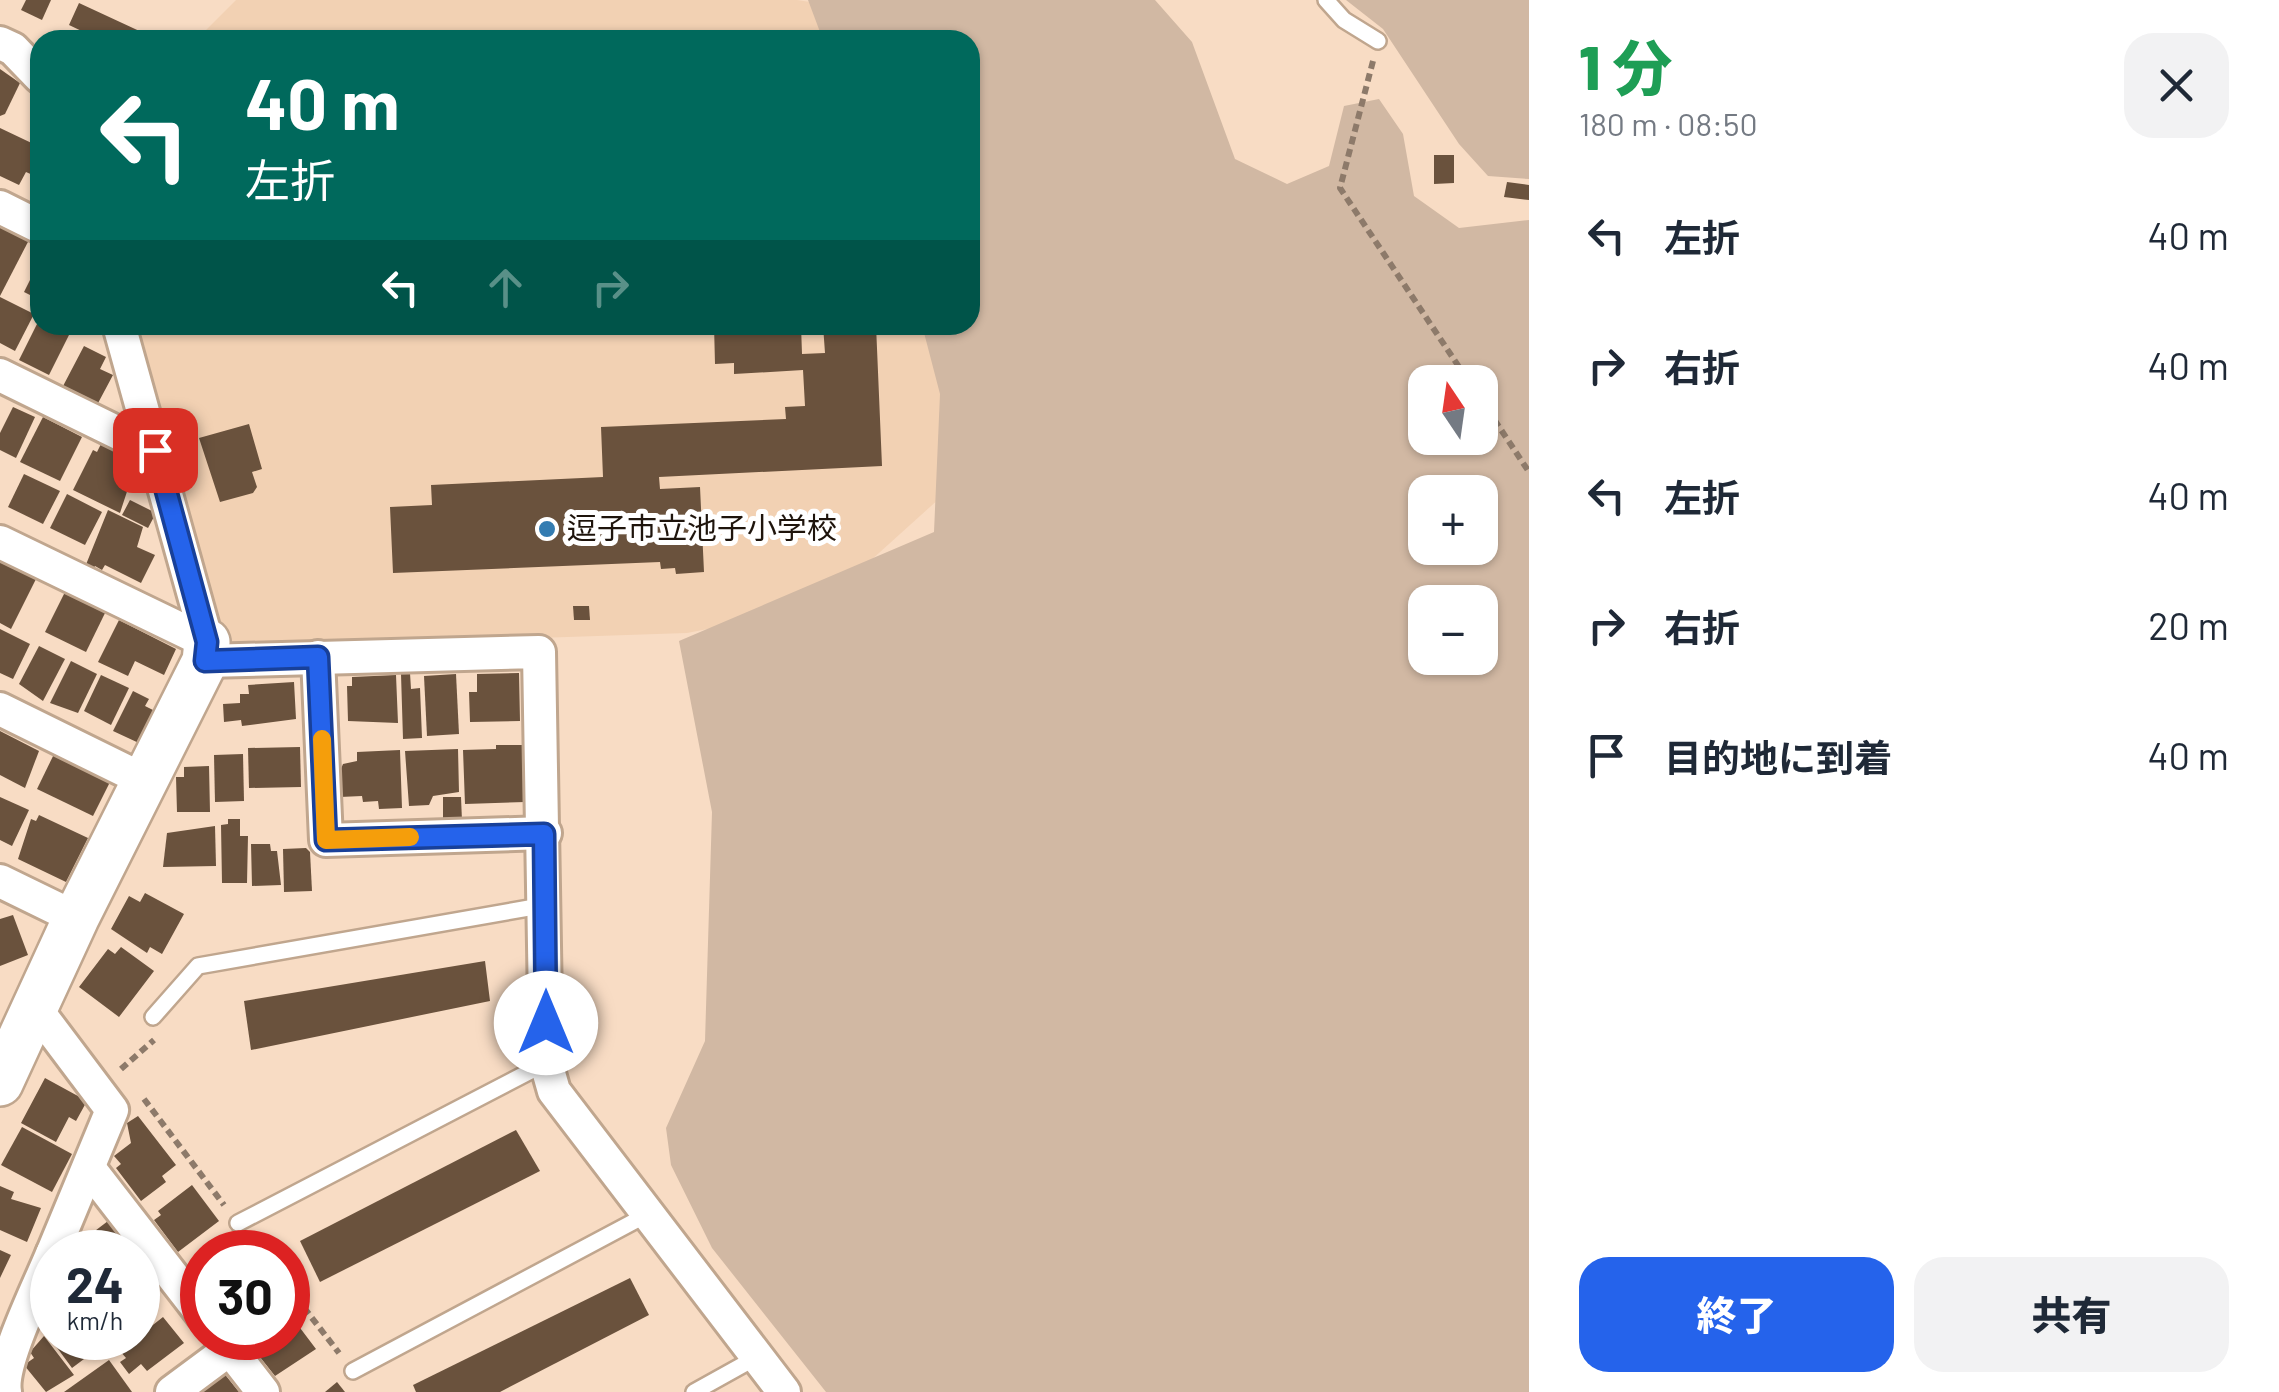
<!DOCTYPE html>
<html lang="ja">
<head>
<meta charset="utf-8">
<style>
  body { margin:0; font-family:Barlow,"Noto Sans JP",sans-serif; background:#f2f2f3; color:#1f2937; height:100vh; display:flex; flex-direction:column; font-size:38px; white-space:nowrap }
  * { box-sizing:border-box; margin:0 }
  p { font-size:32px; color:#747a83 }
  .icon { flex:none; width:55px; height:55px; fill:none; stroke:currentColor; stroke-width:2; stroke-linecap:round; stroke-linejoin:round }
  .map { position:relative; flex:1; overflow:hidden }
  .panel { display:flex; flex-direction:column; background:#fff; width:750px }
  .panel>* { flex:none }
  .hud { position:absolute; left:30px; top:30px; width:950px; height:305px; border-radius:30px; box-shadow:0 2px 8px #0004; background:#00695c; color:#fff; overflow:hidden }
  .needle { width:65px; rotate:347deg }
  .fabs { position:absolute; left:1408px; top:365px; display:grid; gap:20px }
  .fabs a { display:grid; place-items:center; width:90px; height:90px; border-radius:20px; background:#fff; box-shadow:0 2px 8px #0004; font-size:50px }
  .speed { position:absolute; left:30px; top:1230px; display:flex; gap:20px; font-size:50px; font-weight:700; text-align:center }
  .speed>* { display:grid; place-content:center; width:130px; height:130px; border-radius:50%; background:#fff; box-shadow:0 2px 8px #0004; line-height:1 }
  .speed small { font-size:25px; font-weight:400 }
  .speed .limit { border:15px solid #d22; background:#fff; color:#111 }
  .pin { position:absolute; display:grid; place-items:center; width:85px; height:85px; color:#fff; margin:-42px; border-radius:20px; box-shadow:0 5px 15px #0006 }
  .me { position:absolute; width:110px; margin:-55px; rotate:0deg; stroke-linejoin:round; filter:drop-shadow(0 0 8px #0008) }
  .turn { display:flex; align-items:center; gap:35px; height:210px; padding:0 50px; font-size:45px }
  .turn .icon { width:130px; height:130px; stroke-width:2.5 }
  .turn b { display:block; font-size:70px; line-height:85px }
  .lanes { display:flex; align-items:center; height:95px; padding:0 50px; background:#0003; justify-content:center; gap:50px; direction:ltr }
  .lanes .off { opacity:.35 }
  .round { display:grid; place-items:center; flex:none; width:105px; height:105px; border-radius:30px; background:#f2f2f3 }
  .headline { display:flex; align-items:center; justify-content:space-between; height:170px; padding:0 50px }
  h1 { font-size:60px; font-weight:800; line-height:75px; color:#1e9e55 }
  .cta { display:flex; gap:20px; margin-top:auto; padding:20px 50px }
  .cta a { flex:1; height:115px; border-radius:30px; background:#2563eb; color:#fff; font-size:40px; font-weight:800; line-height:115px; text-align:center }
  .cta a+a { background:#f2f2f3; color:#1f2937 }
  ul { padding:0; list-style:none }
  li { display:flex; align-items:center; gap:30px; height:130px; padding:0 50px }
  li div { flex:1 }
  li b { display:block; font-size:38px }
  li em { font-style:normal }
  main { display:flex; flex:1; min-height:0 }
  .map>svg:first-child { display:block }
  .built { fill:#f2d1b3 }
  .green { fill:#d1b8a3; fill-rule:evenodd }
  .building { fill:#6a523d }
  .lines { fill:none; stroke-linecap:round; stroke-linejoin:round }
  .lane-casing { stroke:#c0a68e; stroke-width:20 }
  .street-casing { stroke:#c0a68e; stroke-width:38 }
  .secondary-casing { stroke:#c0a68e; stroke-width:50 }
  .path { stroke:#8d7a6a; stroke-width:6; stroke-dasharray:8 5; stroke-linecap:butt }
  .lane { stroke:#fff; stroke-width:15 }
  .street { stroke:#fff; stroke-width:32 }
  .secondary { stroke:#fff; stroke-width:45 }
  .route-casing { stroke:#184099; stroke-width:25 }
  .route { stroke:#2563eb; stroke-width:18 }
  .slow { stroke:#f59e0b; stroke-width:18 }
  .poi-dot { fill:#347cb1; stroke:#fff; stroke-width:4 }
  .labels { text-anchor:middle; stroke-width:10; stroke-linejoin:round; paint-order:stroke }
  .poi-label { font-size:30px; fill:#1e140c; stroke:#fff; text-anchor:start }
</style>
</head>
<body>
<main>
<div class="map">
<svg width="1529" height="1392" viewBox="0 0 1529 1392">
  <rect width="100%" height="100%" fill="#f8dcc4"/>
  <g class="built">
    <polygon points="236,0 797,0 849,8 860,40 196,40"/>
    <polygon points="130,325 952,325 992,451 818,608 687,633 239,648 221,640"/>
  </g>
  <g class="green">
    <path d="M808,0H1155L1192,42L1235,159L1287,184L1329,166L1344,106L1379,99L1403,134L1414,196L1459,228L1529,220V1392H826L712,1248L671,1165L666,1128L705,1041L712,812L679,641L934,532L940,394L922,325H970V40H823ZM1425,382H1480V438H1425ZM1425,492H1480V548H1425ZM1425,602H1480V658H1425Z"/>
    <polygon points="1346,0 1529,0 1529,179 1488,176 1459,144 1383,29"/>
  </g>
  <g class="building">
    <polygon points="26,0 51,0 42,20 21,10"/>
    <polygon points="79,3 148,35 146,40 87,40 90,35 69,25"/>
    <polygon points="0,69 20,83 5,114 0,116"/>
    <polygon points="0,128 40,147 35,176 26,172 19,185 0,176"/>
    <polygon points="1434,155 1454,155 1454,183 1434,184"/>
    <polygon points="1507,182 1529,185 1529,200 1504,197"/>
    <polygon points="0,223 30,238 0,296"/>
    <polygon points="40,260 40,300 24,292"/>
    <polygon points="0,297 34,314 15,351 0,343"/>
    <polygon points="40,318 40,325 54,325 70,333 49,375 19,360"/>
    <polygon points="714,325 801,325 802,354 825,353 823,325 876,325 882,466 659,477 660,489 700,487 704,572 676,574 675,568 661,569 660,562 393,573 390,507 432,505 431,485 603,477 601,427 786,419 785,407 805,406 803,370 734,374 734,363 715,364"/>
    <polygon points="84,346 106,357 100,369 113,375 97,405 62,388"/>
    <polygon points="13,407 35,417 16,458 0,450 0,433"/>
    <polygon points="43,417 82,437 60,481 20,462"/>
    <polygon points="249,424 262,469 252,472 257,487 253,493 220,502 199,438"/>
    <polygon points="101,444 137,461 120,513 73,490 93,450 97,452"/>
    <polygon points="24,474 60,491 43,524 8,507"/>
    <polygon points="67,494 102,512 85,545 50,528"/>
    <polygon points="130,500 156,513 148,528 122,515"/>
    <polygon points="108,510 143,527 137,547 155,555 141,583 105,565 102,570 95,566 92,571 85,567"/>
    <polygon points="0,554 39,573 11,629 0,623"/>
    <polygon points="65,592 106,611 86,652 45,632"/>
    <polygon points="573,606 589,606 590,620 574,620"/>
    <polygon points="119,620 176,649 164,675 135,661 128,676 98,662"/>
    <polygon points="0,629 30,644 13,679 0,673"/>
    <polygon points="39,646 65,659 43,701 19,684"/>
    <polygon points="71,661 97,674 78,713 50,703"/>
    <polygon points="410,673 411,689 420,688 422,738 403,739 401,674"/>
    <polygon points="519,673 520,721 470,722 469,692 477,692 477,674"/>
    <polygon points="456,674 459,734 427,736 424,676"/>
    <polygon points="101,675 129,688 111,725 84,711"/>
    <polygon points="396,675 398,723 348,721 347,686 352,686 352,677"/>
    <polygon points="294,682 296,719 242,726 241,720 224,722 223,704 240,703 240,694 249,694 248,685"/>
    <polygon points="133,691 149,699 145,706 157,712 141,744 113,731"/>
    <polygon points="0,731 39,751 25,788 0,775"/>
    <polygon points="496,745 526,745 525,802 465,804 463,750 496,749"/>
    <polygon points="300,747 301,787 249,788 248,748"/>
    <polygon points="458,749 459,792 433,796 429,805 409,806 405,751"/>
    <polygon points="56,750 112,778 93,816 37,789"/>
    <polygon points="400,750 402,808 379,809 378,801 363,802 362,796 340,797 340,771 343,764 357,761 357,752"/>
    <polygon points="243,754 244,801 215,802 214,755"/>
    <polygon points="209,766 210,812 177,812 176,777 184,777 184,767"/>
    <polygon points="0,797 29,810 12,846 0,840"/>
    <polygon points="443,797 461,797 462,821 443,821"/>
    <polygon points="39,815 88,838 66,882 18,859 31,819 36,821"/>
    <polygon points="228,819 240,819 240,836 248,836 247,883 222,883 221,825 228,824"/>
    <polygon points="215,826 216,866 163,867 167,833"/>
    <polygon points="251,844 270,844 271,851 277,851 281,885 252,886"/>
    <polygon points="306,848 310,852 312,891 284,892 283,849"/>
    <polygon points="145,893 184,914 162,954 150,947 147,953 111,929 129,896 140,902"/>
    <polygon points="13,915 28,955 0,966 0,919"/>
    <polygon points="121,947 154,971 119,1017 79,987 108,949 115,954"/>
    <polygon points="485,961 490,1001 251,1050 244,1001"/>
    <polygon points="45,1078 87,1101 76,1121 69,1117 56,1142 21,1123"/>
    <polygon points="138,1116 176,1165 162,1176 166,1182 141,1201 116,1168 121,1164 114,1156 131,1143 127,1123"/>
    <polygon points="22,1127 72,1154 52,1192 1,1165"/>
    <polygon points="516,1130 540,1171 320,1282 300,1241"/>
    <polygon points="192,1185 219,1221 178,1252 154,1220 161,1215 158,1211"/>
    <polygon points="0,1186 14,1192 11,1199 41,1208 27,1242 0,1230"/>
    <polygon points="108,1221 132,1252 83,1252 83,1240"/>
    <polygon points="238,1242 246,1252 224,1252"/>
    <polygon points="0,1250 11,1255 0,1278"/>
    <polygon points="630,1278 649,1315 500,1392 416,1392 413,1385"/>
    <polygon points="288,1312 316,1349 275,1376 256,1352 264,1345 258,1338 288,1338"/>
    <polygon points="163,1317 184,1343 147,1371 141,1364 129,1374 120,1362 126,1358 120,1351"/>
    <polygon points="52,1323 52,1338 86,1338 96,1350 72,1368 44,1330"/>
    <polygon points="44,1336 74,1375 46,1392 24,1365 34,1358 30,1352"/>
    <polygon points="109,1360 132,1392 64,1392"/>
    <polygon points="223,1372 239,1392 197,1392"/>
    <polygon points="337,1382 345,1392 325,1392"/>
  </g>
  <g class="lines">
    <defs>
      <g id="lane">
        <polyline points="1326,0 1344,20 1378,41"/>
        <polyline points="153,1017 198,966 546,905"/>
        <polyline points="238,1223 546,1063"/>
        <polyline points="353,1371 648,1214"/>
        <polyline points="694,1392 757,1357"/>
      </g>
      <g id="street">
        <polyline points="0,43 13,49 40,77"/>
        <polyline points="0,207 40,227"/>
        <polyline points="119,325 207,642"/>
        <polyline points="0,375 155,451"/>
        <polyline points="0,542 207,642"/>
        <polyline points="318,657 326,840 545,833"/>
        <polyline points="205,661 539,652 546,1063 554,1091 784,1392"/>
        <polyline points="0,709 144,780"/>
        <polyline points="0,881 76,918"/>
        <polyline points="36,1009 112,1110 53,1252"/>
        <polyline points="89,1168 202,1314"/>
        <polyline points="221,1338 263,1392"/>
        <path d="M5,1392C0,1363 40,1284 52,1254"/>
        <polyline points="172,1392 230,1349"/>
      </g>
      <polyline id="secondary" points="0,1083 76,918 205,661 207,642"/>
    </defs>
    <use href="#lane" class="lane-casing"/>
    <use href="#street" class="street-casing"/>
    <use href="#secondary" class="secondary-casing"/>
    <g class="path">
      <polyline points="1373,61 1340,188 1469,382"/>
      <polyline points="1480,398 1529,472"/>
      <polyline points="121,1069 154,1040"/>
      <polyline points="144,1099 224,1205"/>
      <polyline points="250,1239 261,1252"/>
      <polyline points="288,1287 339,1353"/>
    </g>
    <use href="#lane" class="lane"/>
    <use href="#street" class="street"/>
    <use href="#secondary" class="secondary"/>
  </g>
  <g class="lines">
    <defs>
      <polyline id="route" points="155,450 207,642 205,661 318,657 326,840 544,834 546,1023"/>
    </defs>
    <use href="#route" class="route-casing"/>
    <use href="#route" class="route"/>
    <polyline class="slow" points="322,739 326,840 410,837"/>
  </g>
  <circle class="poi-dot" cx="547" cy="529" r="10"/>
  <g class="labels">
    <g class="poi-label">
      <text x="567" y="539">逗子市立池子小学校</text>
    </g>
  </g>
</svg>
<div class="fabs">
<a><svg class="needle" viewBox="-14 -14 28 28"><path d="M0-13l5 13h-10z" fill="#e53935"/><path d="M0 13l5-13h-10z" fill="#747a83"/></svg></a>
<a>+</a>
<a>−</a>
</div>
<div class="speed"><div>24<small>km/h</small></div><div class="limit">30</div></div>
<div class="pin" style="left:155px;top:450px;background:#d93025"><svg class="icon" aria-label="arrive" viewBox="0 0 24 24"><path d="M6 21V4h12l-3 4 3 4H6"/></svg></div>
<svg class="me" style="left:546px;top:1023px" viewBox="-20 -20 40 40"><circle r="19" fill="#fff"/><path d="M0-13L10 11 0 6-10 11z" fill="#2563eb"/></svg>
<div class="hud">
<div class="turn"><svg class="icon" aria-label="left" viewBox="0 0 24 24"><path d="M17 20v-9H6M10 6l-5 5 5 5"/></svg><div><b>40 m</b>左折</div></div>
<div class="lanes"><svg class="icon" aria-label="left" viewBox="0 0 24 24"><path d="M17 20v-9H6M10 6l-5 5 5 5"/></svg><svg class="icon off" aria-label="ahead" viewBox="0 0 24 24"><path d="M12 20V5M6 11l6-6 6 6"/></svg><svg class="icon off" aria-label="right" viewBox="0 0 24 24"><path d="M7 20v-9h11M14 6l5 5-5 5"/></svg></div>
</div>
</div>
<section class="panel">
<div class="headline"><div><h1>1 分</h1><p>180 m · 08:50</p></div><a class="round"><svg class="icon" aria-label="close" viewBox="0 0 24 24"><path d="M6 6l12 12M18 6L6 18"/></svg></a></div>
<ul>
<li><svg class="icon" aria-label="left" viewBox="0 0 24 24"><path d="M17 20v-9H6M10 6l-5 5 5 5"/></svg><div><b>左折</b></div><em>40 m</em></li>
<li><svg class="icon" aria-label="right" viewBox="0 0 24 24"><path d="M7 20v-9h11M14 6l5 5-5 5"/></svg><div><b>右折</b></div><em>40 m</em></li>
<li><svg class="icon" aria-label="left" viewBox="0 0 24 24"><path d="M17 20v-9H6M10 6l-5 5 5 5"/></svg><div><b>左折</b></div><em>40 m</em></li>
<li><svg class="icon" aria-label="right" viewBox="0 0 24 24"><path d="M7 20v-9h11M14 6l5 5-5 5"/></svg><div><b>右折</b></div><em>20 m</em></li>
<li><svg class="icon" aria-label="arrive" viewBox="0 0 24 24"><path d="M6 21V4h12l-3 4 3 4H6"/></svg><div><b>目的地に到着</b></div><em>40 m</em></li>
</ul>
<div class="cta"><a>終了</a><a>共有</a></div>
</section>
</main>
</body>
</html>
